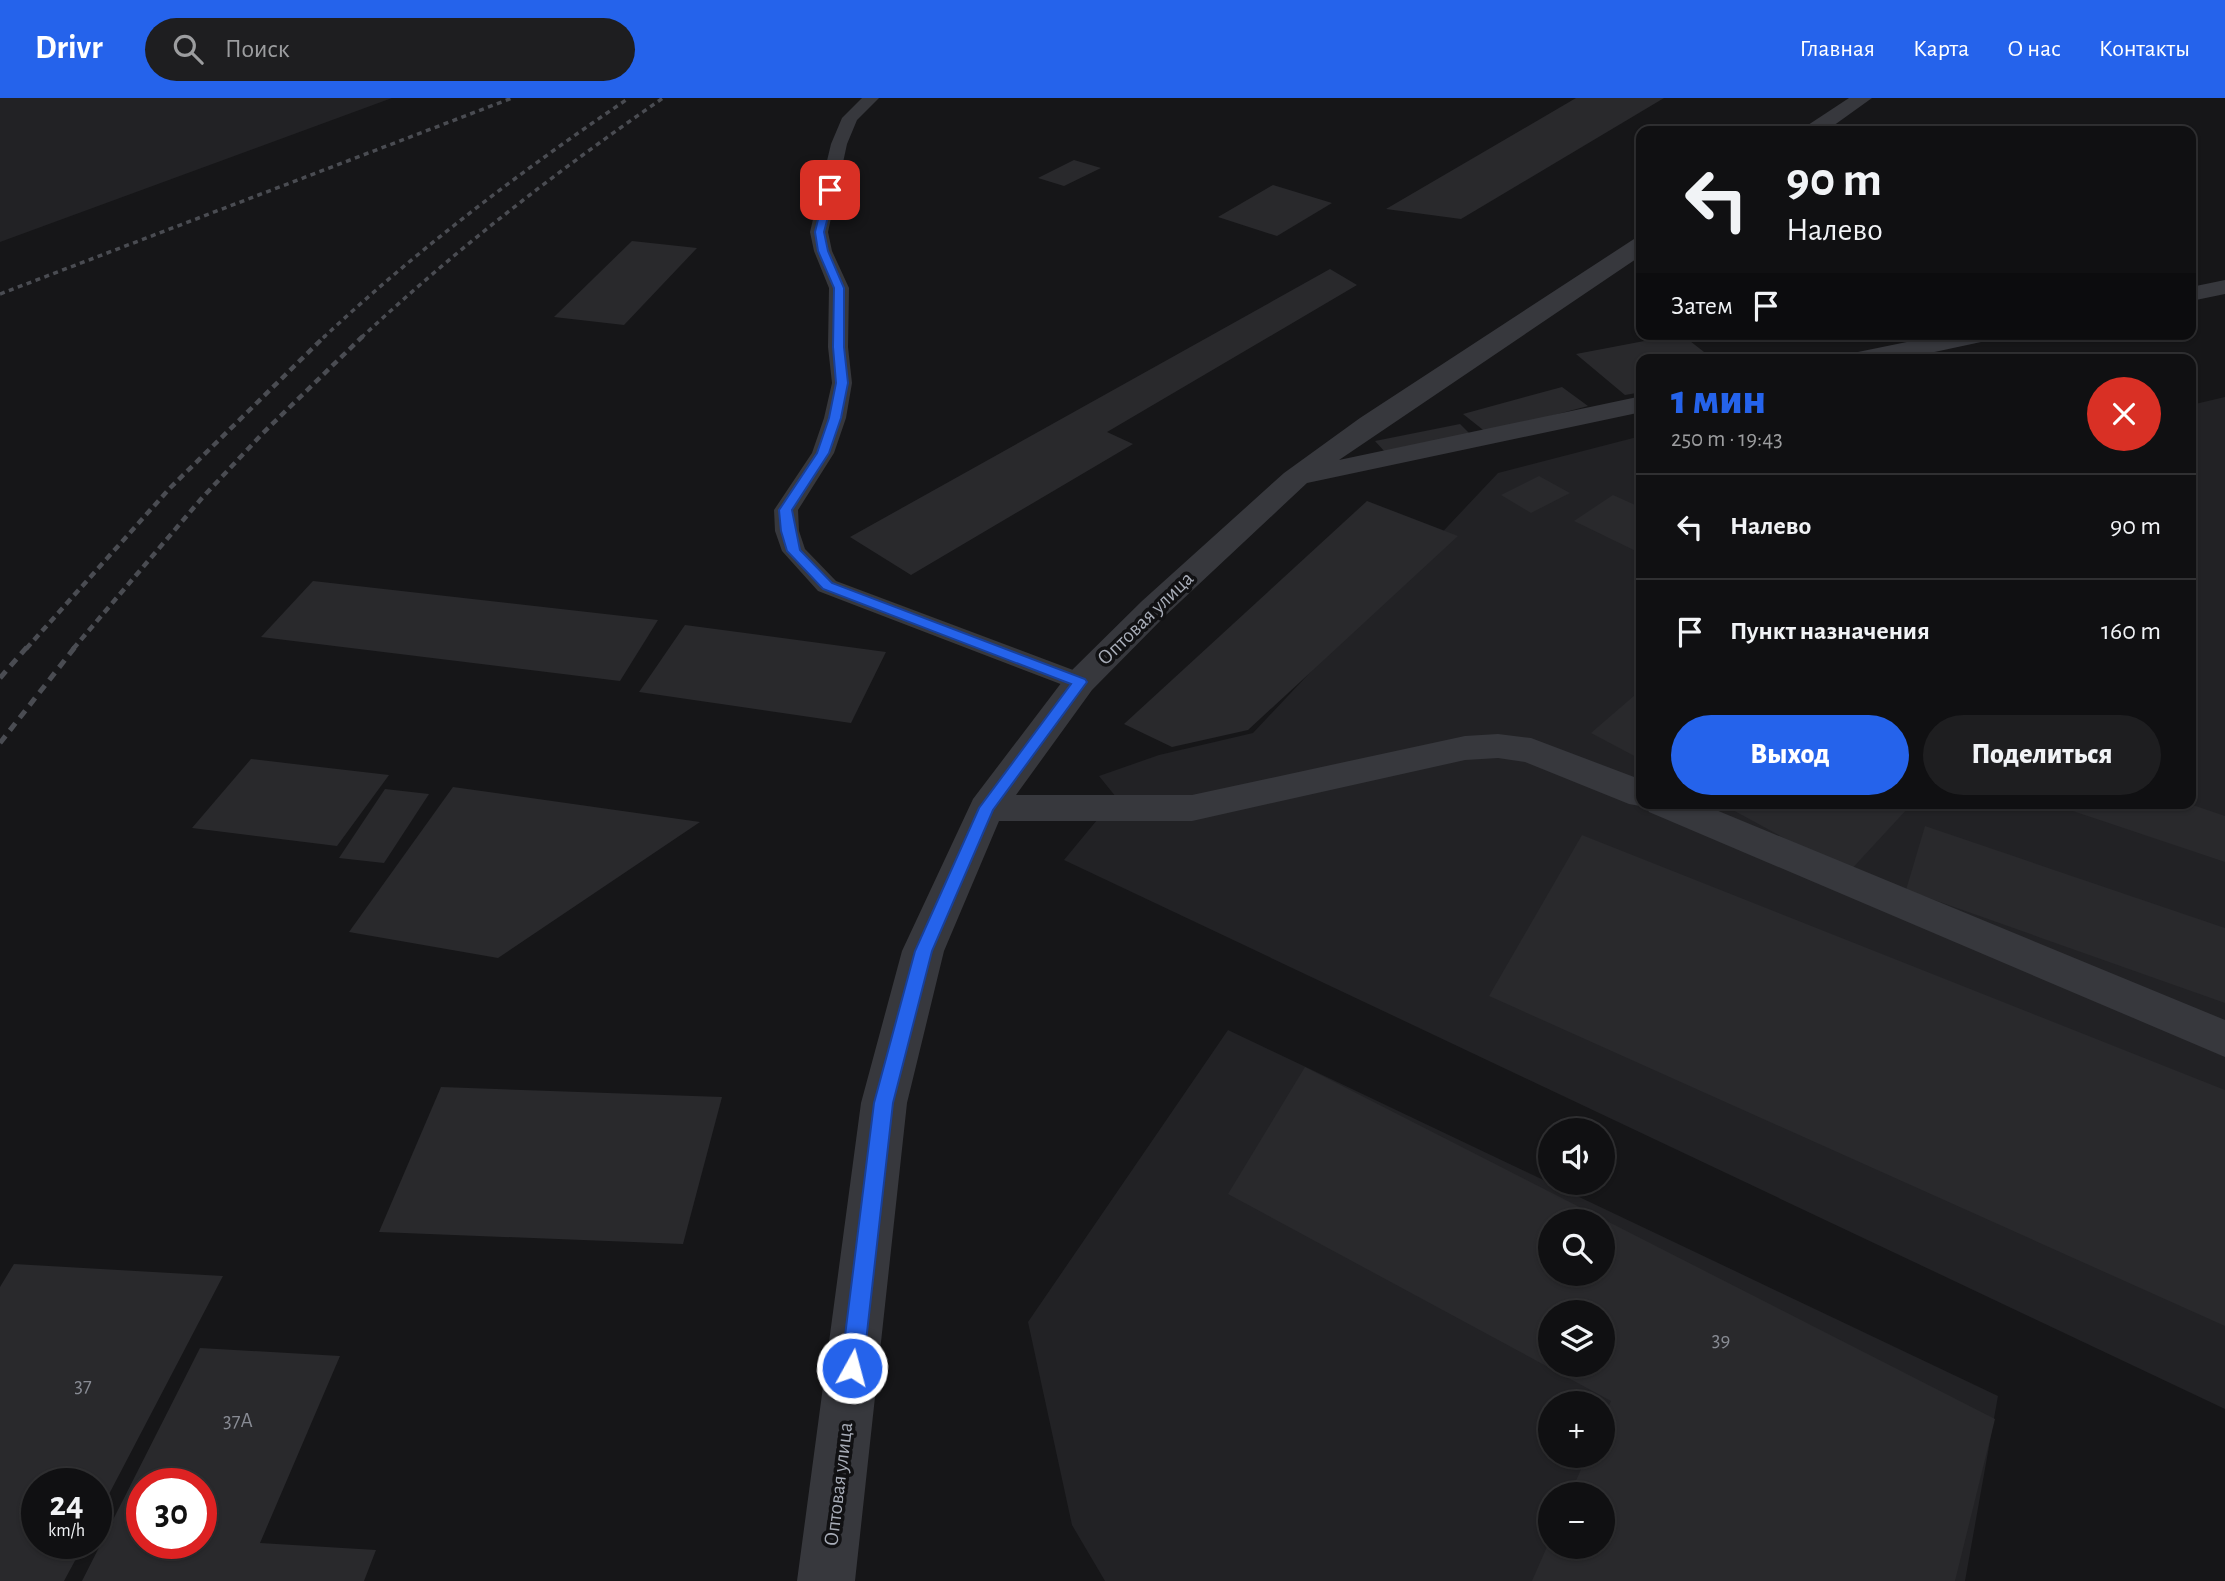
<!DOCTYPE html>
<html lang="ru">
<head>
<meta charset="utf-8">
<style>
  body { margin:0; font-family:"Alegreya Sans",sans-serif; background:#1e1e20; color:#f1f3f6; height:100vh; display:flex; flex-direction:column; font-size:26px; white-space:nowrap }
  * { box-sizing:border-box; margin:0 }
  p { font-size:23px; color:#9c9d9f }
  .icon { flex:none; width:38px; height:38px; fill:none; stroke:currentColor; stroke-width:2; stroke-linecap:round; stroke-linejoin:round }
  .map { position:relative; flex:1; overflow:hidden }
  .side { position:absolute; left:1636px; top:256px; width:560px; height:455px; display:flex; flex-direction:column; background:#101012; border-radius:14px; box-shadow:0 2px 5px #0004,0 0 0 2px #303032 }
  .side>* { flex:none }
  .top-card { position:absolute; left:1636px; top:28px; width:560px; height:214px; border-radius:14px; box-shadow:0 2px 5px #0004,0 0 0 2px #303032; background:#101012; color:#f1f3f6; overflow:hidden }
  .buttons { position:absolute; left:1538px; top:1020px; display:grid; gap:14px }
  .buttons a { display:grid; place-items:center; width:77px; height:77px; border-radius:50%; background:#101012; box-shadow:0 2px 5px #0004,0 0 0 2px #303032; font-size:35px }
  .speed { position:absolute; left:21px; top:1370px; display:flex; gap:14px; font-size:35px; font-weight:700; text-align:center }
  .speed>* { display:grid; place-content:center; width:91px; height:91px; border-radius:50%; background:#101012; box-shadow:0 2px 5px #0004,0 0 0 2px #303032; line-height:1 }
  .speed small { font-size:18px; font-weight:400 }
  .speed .limit { border:10px solid #d22; background:#fff; color:#111 }
  .pin { position:absolute; display:grid; place-items:center; width:60px; height:60px; color:#fff; margin:-30px; border-radius:14px; box-shadow:0 4px 10px #0006 }
  .me { position:absolute; width:77px; margin:-38px; rotate:7deg; stroke-linejoin:round; filter:drop-shadow(0 0 5px #0008) }
  .turn { display:flex; align-items:center; gap:24px; height:147px; padding:0 35px; font-size:32px }
  .turn .icon { width:91px; height:91px; stroke-width:2.5 }
  .turn b { display:block; font-size:49px; line-height:60px }
  .then { display:flex; align-items:center; height:66px; padding:0 35px; background:#0003; gap:14px; font-size:26px }
  .round { display:grid; place-items:center; flex:none; width:74px; height:74px; border-radius:37px; background:#1e1e20 }
  .head { display:flex; align-items:center; justify-content:space-between; height:119px; padding:0 35px }
  h1 { font-size:42px; font-weight:800; line-height:52px; color:#2563eb }
  .action { display:flex; gap:14px; margin-top:auto; padding:14px 35px }
  .action a { flex:1; height:80px; border-radius:42px; background:#2563eb; color:#fff; font-size:28px; font-weight:800; line-height:80px; text-align:center }
  .action a+a { background:#1e1e20; color:#f1f3f6 }
  ul { padding:0; list-style:none }
  li { display:flex; align-items:center; gap:21px; height:105px; padding:0 35px; border-top:2px solid #303032 }
  li div { flex:1 }
  li b { display:block; font-size:26px }
  li em { font-style:normal }
  header { display:flex; align-items:center; gap:42px; box-sizing:border-box; height:98px; padding:0 35px; background:#2563eb; color:#fff }
  header strong { font-size:33px }
  nav { display:flex; gap:38px; margin-inline-start:auto; font-size:24px }
  .search { width:490px; height:63px; background:#1e1e20; display:flex; align-items:center; gap:18px; box-sizing:border-box; padding:0 24px; border-radius:38px; color:#9c9d9f; font-size:26px }
  .map>svg:first-child { display:block }
  .built { fill:#222225; fill-rule:evenodd }
  .building { fill:#29292c; fill-rule:evenodd }
  .lines { fill:none; stroke-linecap:round; stroke-linejoin:round }
  .service { fill:#37383d; fill-rule:evenodd }
  .minor { fill:#37383d; fill-rule:evenodd }
  .rail-far2 { stroke:#4a4c52; stroke-width:3.5; stroke-dasharray:5 4.5; stroke-linecap:butt }
  .rail-far1 { stroke:#4a4c52; stroke-width:4.5; stroke-dasharray:7 5; stroke-linecap:butt }
  .rail { stroke:#4a4c52; stroke-width:5; stroke-dasharray:9 7; stroke-linecap:butt }
  .route { fill:#2563eb; stroke:#184099; stroke-width:2 }
  .labels { text-anchor:middle; stroke-width:7; stroke-linejoin:round; paint-order:stroke }
  .street-label { font-size:21px; fill:#a8adb8; stroke:#111113 }
  .near-number-label { font-size:21px; fill:#888b94 }
</style>
</head>
<body>
<header>
<strong>Drivr</strong>
<div class="search"><svg class="icon" aria-label="search" viewBox="0 0 24 24"><circle cx="10" cy="10" r="6"/><path d="M15 15l6 6"/></svg>Поиск</div>
<nav><a>Главная</a><a>Карта</a><a>О нас</a><a>Контакты</a></nav>
</header>
<div class="map">
<svg width="2225" height="1483" viewBox="0 0 2225 1483">
  <rect width="100%" height="100%" fill="#161618"/>
  <g class="built">
    <polygon points="0,0 392,0 0,144"/>
    <polygon points="2225,299 2225,1311 1064,762 1116,699 1099,678 1159,657 1253,635 1498,375 1641,338 1642,705 2191,705 2191,307"/>
    <path d="M1228,932L1998,1298L1965,1483H1105L1072,1427L1028,1224ZM1550,1124H1603V1176H1550ZM1550,1214H1603V1267H1550ZM1550,1306H1603V1358H1550ZM1550,1396H1603V1449H1550Z"/>
  </g>
  <g class="building">
    <polygon points="1576,0 1664,0 1461,121 1386,111"/>
    <polygon points="1074,62 1101,70 1064,88 1038,80"/>
    <polygon points="1273,87 1332,105 1277,138 1218,119"/>
    <polygon points="632,143 697,150 624,227 554,219"/>
    <polygon points="1330,171 1357,187 1107,334 1133,346 911,477 850,439"/>
    <polygon points="1681,236 1713,261 1642,261 1642,294 1625,297 1576,256"/>
    <polygon points="1562,289 1588,308 1487,335 1463,316"/>
    <polygon points="1460,326 1471,337 1386,355 1375,343"/>
    <polygon points="1539,378 1570,395 1531,415 1501,397"/>
    <polygon points="1613,397 1642,410 1642,456 1574,423"/>
    <polygon points="1367,403 1458,438 1248,632 1172,649 1124,626"/>
    <polygon points="313,483 658,522 620,583 261,539"/>
    <polygon points="685,527 886,554 851,625 639,594"/>
    <polygon points="1642,591 1642,662 1591,635"/>
    <polygon points="251,661 389,677 337,748 192,730"/>
    <polygon points="453,689 700,724 498,860 349,834"/>
    <polygon points="385,691 429,696 384,765 339,760"/>
    <polygon points="1720,705 1902,705 1909,709 1848,775"/>
    <polygon points="2187,705 2225,718 2225,764 2052,706"/>
    <polygon points="1925,728 2225,830 2225,905 1906,792"/>
    <polygon points="1582,737 2225,992 2225,1228 1489,898"/>
    <path d="M1305,969L1995,1321L1955,1483H1532L1550,1442V1449H1603V1396H1570L1587,1358H1603V1321L1611,1303L1228,1096ZM1550,1124H1603V1176H1550ZM1550,1214H1603V1267H1550Z"/>
    <polygon points="441,989 722,999 683,1146 379,1134"/>
    <polygon points="14,1166 223,1178 96,1421 96,1386 37,1386 37,1446 84,1446 64,1483 0,1483 0,1189"/>
    <path d="M200,1250L340,1258L260,1445L376,1452L364,1483H82ZM142,1386H201V1446H142Z"/>
  </g>
  <g class="lines">
    <polygon class="service" points="862,0 879,0 857,22 847,46 828,134 832,153 849,190 848,249 852,285 846,320 834,355 798,412 799,433 805,451 836,483 1089,578 1093,584 1089,590 1080,593 1071,590 818,493 782,453 775,433 774,412 812,355 824,320 832,285 828,249 829,190 814,153 810,134 831,46 842,20"/>
    <g class="minor">
      <polygon points="1849,0 1872,0 1826,33 1802,33 1805,29"/>
      <polygon points="1642,139 1642,157 1339,362 1642,298 1642,314 1307,385 1166,517 1092,592 1016,697 1192,697 1465,638 1498,636 1531,640 1642,682 1642,705 1699,705 2225,922 2225,959 1649,714 1646,709 1629,706 1525,664 1498,660 1465,662 1192,723 999,723 944,853 907,1005 855,1483 797,1483 861,1005 902,853 973,701 1068,576 1142,503 1284,375 1360,320 1634,141"/>
      <polygon points="2225,182 2225,196 2191,203 2191,189"/>
      <polygon points="1946,236 1999,236 1995,241 1902,261 1849,261 1853,255"/>
    </g>
    <g class="rail-far2">
      <polyline points="0,196 512,0"/>
      <path d="M323,240C418,151 521,73 629,0"/>
      <path d="M361,240C455,152 557,73 663,0"/>
    </g>
    <g class="rail-far1">
      <polyline points="26,551 170,390 325,238"/>
      <polyline points="73,551 202,400 263,335 363,238"/>
    </g>
    <g class="rail">
      <polyline points="0,580 27,549"/>
      <polyline points="0,645 75,549"/>
    </g>
  </g>
  <polygon class="route" points="830,89 835,92 824,134 828,153 844,190 844,249 848,285 841,320 829,355 792,412 800,452 832,485 1085,581 1087,584 993,712 932,853 893,1005 863,1270 859,1278 852,1281 844,1278 841,1270 874,1005 915,853 979,710 1071,586 823,491 787,453 781,433 779,412 817,355 829,320 836,285 833,249 834,190 818,153 815,134 825,92"/>
  <g class="labels">
    <g class="street-label">
      <text transform="translate(1145 520) rotate(-44)" y="7">Оптовая улица</text>
      <text transform="translate(838 1386) rotate(-83)" y="7">Оптовая улица</text>
    </g>
    <g class="near-number-label">
      <text x="1721" y="1248">39</text>
      <text x="83" y="1294">37</text>
      <text x="238" y="1329">37А</text>
    </g>
  </g>
</svg>
<div class="buttons">
<a><svg class="icon" aria-label="sound" viewBox="0 0 24 24"><path d="M4 9h4l5-4v14l-5-4H4zM17 9q2 3 0 6"/></svg></a>
<a><svg class="icon" aria-label="search" viewBox="0 0 24 24"><circle cx="10" cy="10" r="6"/><path d="M15 15l6 6"/></svg></a>
<a><svg class="icon" aria-label="layers" viewBox="0 0 24 24"><path d="M12 4l9 5-9 5-9-5zM3 14l9 5 9-5"/></svg></a>
<a>+</a>
<a>−</a>
</div>
<div class="speed"><div>24<small>km/h</small></div><div class="limit">30</div></div>
<div class="pin" style="left:830px;top:92px;background:#d93025"><svg class="icon" aria-label="arrive" viewBox="0 0 24 24"><path d="M6 21V4h12l-3 4 3 4H6"/></svg></div>
<svg class="me" style="left:852px;top:1270px" viewBox="-20 -20 40 40"><circle r="17" fill="#2563eb" stroke="#fff" stroke-width="3"/><path d="M0-11L8 9 0 5-8 9z" fill="#fff"/></svg>
<div class="top-card">
<div class="turn"><svg class="icon" aria-label="left" viewBox="0 0 24 24"><path d="M17 20v-9H6M10 6l-5 5 5 5"/></svg><div><b>90 m</b>Налево</div></div>
<div class="then">Затем<svg class="icon" aria-label="arrive" viewBox="0 0 24 24"><path d="M6 21V4h12l-3 4 3 4H6"/></svg></div>
</div>
<section class="side">
<div class="head"><div><h1>1 мин</h1><p>250 m · 19:43</p></div><a class="round" style="background:#d93025;color:#fff"><svg class="icon" aria-label="close" viewBox="0 0 24 24"><path d="M6 6l12 12M18 6L6 18"/></svg></a></div>
<ul>
<li><svg class="icon" aria-label="left" viewBox="0 0 24 24"><path d="M17 20v-9H6M10 6l-5 5 5 5"/></svg><div><b>Налево</b></div><em>90 m</em></li>
<li><svg class="icon" aria-label="arrive" viewBox="0 0 24 24"><path d="M6 21V4h12l-3 4 3 4H6"/></svg><div><b>Пункт назначения</b></div><em>160 m</em></li>
</ul>
<div class="action"><a>Выход</a><a>Поделиться</a></div>
</section>
</div>
</body>
</html>
